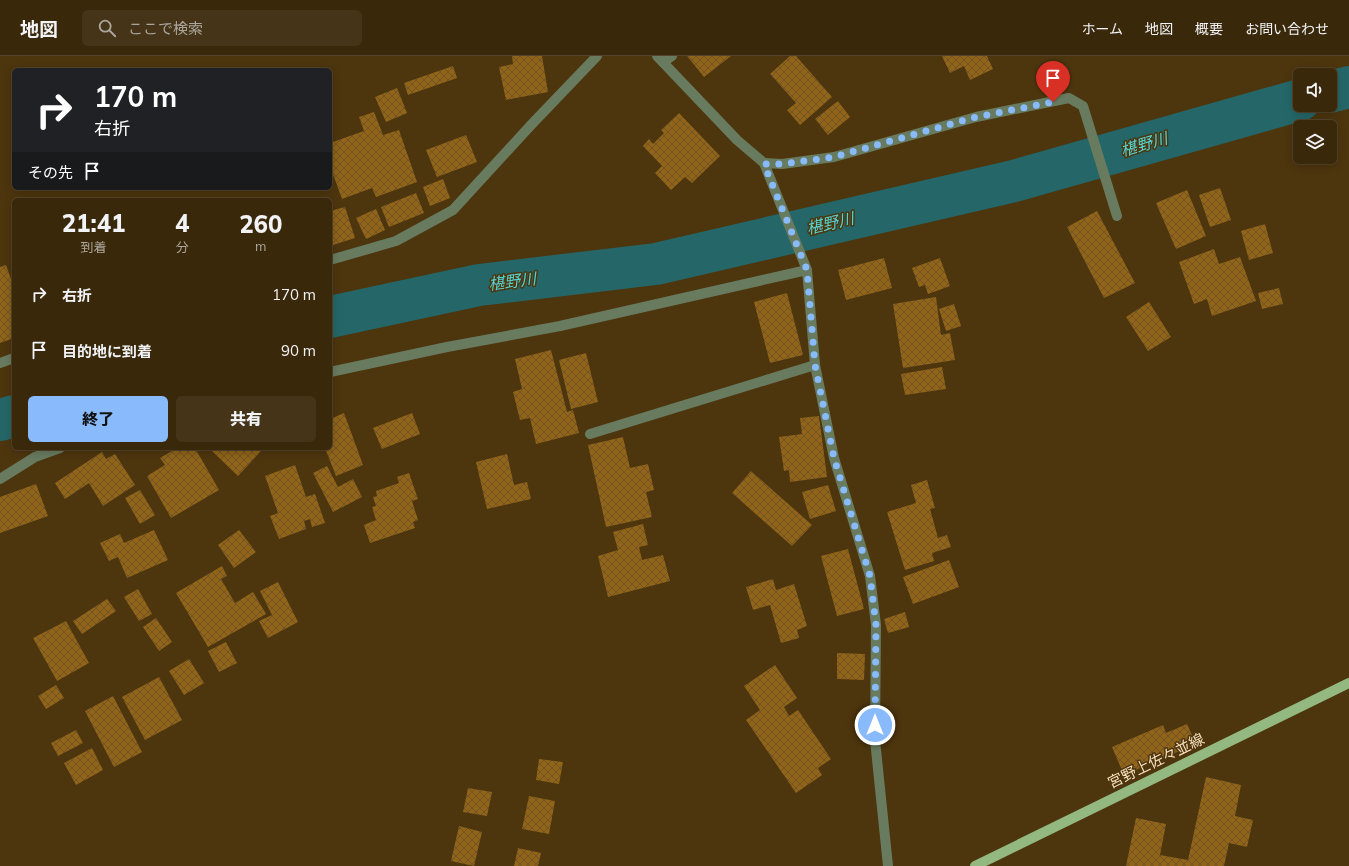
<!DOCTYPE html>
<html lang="ja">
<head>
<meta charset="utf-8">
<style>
  body { margin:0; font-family:Mulish,"Noto Sans JP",sans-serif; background:#453418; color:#f1f3f6; height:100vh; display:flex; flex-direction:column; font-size:15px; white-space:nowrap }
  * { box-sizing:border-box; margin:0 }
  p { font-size:13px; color:#aba69c }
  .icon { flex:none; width:22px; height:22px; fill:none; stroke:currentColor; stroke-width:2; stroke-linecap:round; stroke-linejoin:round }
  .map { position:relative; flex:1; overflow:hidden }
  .side { position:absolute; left:12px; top:142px; width:320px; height:252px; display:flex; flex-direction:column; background:#3a280a; border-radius:6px; box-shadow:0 2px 10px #0003,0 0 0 1px #54442b }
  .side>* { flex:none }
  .guide { position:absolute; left:12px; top:12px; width:320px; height:122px; border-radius:6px; box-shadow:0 2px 10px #0003,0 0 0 1px #54442b; background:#202124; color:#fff; overflow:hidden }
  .fabs { position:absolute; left:1293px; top:12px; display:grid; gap:8px }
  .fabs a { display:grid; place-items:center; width:44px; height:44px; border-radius:6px; background:#3a280a; box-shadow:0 2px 10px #0003,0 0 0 1px #54442b; font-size:20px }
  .pin { position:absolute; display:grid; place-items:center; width:34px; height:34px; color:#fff; margin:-41px -17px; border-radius:50% 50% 50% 0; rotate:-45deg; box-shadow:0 0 4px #0007 }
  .pin .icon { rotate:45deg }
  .me { position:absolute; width:44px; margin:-22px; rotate:0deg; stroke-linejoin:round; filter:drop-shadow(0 0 3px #0008) }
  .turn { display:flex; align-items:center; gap:14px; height:84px; padding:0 16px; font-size:18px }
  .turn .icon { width:52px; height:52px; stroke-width:2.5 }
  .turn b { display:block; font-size:28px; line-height:34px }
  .then { display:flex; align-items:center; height:38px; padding:0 16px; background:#0003; gap:8px; font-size:15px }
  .eta { display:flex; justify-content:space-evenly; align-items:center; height:68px; text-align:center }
  .eta b { font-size:24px; font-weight:800; line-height:28px }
  .button { display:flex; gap:8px; margin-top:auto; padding:8px 16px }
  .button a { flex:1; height:46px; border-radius:6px; background:#88bafc; color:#111; font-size:16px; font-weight:800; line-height:46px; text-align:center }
  .button a+a { background:#453418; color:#f1f3f6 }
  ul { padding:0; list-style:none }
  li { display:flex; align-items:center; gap:12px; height:56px; padding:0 16px }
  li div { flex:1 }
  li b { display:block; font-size:15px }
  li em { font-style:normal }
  header { display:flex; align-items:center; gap:24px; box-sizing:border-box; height:56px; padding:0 20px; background:#3a280a; border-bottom:1px solid #54442b }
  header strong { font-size:19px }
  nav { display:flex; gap:22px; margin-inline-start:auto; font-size:14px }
  .search { width:280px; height:36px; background:#453418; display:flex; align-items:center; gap:10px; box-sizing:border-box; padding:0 14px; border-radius:6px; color:#aba69c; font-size:15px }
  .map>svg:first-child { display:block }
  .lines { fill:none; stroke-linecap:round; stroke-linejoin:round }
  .river { stroke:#256768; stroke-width:42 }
  .building { fill:url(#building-cross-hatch) }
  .minor { stroke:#687b5f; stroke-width:10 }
  .major { stroke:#93b980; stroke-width:10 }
  .route { stroke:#88bafc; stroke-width:7; stroke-dasharray:0 12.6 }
  .labels { text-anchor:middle; stroke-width:3; stroke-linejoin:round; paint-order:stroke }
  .street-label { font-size:15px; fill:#f8dfbd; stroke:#4d350e }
  .water-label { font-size:16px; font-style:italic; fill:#54d5d5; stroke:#4d350e }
</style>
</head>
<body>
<header>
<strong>地図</strong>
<div class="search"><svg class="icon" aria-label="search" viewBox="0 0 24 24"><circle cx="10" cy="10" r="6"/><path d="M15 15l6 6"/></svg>ここで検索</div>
<nav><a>ホーム</a><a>地図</a><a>概要</a><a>お問い合わせ</a></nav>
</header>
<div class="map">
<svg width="1349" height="810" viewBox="0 0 1349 810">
  <defs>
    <pattern id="building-cross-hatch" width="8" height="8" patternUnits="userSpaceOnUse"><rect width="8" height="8" fill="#916417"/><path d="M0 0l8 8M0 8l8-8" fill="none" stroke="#6e5428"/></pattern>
  </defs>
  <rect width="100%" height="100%" fill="#4d350e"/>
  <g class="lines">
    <g class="river">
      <polyline points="1330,36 1349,31"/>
      <polyline points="330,261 479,229 656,208 1014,125 1300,44"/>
      <polyline points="0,364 14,360"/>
    </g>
  </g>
  <g class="building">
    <polygon points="512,0 542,0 548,36 506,44 499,11 513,8"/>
    <polygon points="687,0 731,0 704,21"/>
    <polygon points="790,0 796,0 832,41 800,69 787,54 796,47 770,18"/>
    <polygon points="942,0 987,0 993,13 970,24 964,10 950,17"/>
    <polygon points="453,10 457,22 408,39 404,27"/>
    <polygon points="397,32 407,57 386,66 375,41"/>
    <polygon points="838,45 850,61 828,79 815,63"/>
    <polygon points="374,56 383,79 399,74 417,126 376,141 372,132 342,143 330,110 330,87 364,75 359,61"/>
    <polygon points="679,57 720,100 692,127 685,121 671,134 655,117 662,110 643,90 649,83 653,88 664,77 661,74"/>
    <polygon points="466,79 477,106 437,121 426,94"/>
    <polygon points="443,123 450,142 430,150 423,131"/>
    <polygon points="1220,132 1231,164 1210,171 1199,139"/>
    <polygon points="1187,134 1206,180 1176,193 1156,147"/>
    <polygon points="416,137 424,157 389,171 381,151"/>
    <polygon points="345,151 355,182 333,189 330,178 330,155"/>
    <polygon points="376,153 385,174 366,183 356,162"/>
    <polygon points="1097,155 1135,227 1104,242 1067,171"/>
    <polygon points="1265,168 1273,197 1249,204 1241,175"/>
    <polygon points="1214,193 1219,208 1240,201 1256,245 1212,260 1207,243 1194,248 1179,206"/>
    <polygon points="884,202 892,232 846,244 838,214"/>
    <polygon points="940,202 950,230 928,238 925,229 919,231 912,212"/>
    <polygon points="6,209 14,231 14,282 0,287 0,211"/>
    <polygon points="1279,232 1283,248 1262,253 1258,237"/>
    <polygon points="787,237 803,299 770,307 754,246"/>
    <polygon points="936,241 941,279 950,277 955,304 903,312 893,248"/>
    <polygon points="1149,246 1171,281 1148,295 1126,261"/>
    <polygon points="954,248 961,270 946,275 939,253"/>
    <polygon points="551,294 567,356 573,354 579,377 536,388 530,362 520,364 513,336 522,333 515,303"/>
    <polygon points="586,297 598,346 571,353 559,304"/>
    <polygon points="942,311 946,333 905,339 901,318"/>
    <polygon points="344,357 363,409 336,420 325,392 330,392 330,363"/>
    <polygon points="412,357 420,378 382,393 373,372"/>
    <polygon points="819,360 827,421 790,426 789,414 784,415 779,381 802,378 800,362"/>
    <polygon points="623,381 630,412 648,408 654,434 646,436 652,461 606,471 588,389"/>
    <polygon points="177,392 195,392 219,434 171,462 147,420 165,409 160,402"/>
    <polygon points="215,392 264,392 238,420 212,395"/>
    <polygon points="102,396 106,403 115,398 135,429 103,450 89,427 65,443 55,427"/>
    <polygon points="507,398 514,429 527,426 531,443 487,453 476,406"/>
    <polygon points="295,409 306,441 315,438 325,467 312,471 310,463 304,465 306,473 279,483 270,460 278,457 265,420"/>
    <polygon points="327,410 338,431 353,423 362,441 333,456 313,417"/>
    <polygon points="751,415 812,469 792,490 732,437"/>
    <polygon points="409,417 418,443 412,445 418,464 413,466 415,472 370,487 364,469 376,464 372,451 376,450 373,441 377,440 376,435 399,427 397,421"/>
    <polygon points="927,424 935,452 930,453 938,482 947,479 951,491 932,497 934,505 905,514 887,456 916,447 911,429"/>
    <polygon points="36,428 48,460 0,477 0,441"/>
    <polygon points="828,429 836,455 810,463 802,436"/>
    <polygon points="140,434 155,459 140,468 125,442"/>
    <polygon points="643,468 648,489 639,491 642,504 663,499 670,525 608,541 598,500 618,494 613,476"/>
    <polygon points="154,474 168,504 127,522 118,501 109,505 100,487 120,478 124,487"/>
    <polygon points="239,474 256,496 234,512 218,489"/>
    <polygon points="848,493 864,553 837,560 821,500"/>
    <polygon points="949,504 959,531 913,548 903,521"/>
    <polygon points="222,510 227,520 221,523 235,547 253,536 266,558 208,591 176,537"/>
    <polygon points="773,523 776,534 794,528 807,570 797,574 799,582 781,587 770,549 753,554 746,531"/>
    <polygon points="278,526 298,566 268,582 259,565 272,559 260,535"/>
    <polygon points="138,533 152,558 139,565 124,541"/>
    <polygon points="107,543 116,555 82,578 73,565"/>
    <polygon points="905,556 909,571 888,577 884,563"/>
    <polygon points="156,562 172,586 159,595 143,571"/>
    <polygon points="66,565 89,607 57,625 33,582"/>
    <polygon points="226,586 237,607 219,616 208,595"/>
    <polygon points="837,597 865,598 864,624 837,623"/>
    <polygon points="189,603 204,627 184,639 169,615"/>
    <polygon points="775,609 797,642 784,651 789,660 798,654 831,703 818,712 822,719 796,737 746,664 760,654 744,630"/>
    <polygon points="159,621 182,664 145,684 122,641"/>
    <polygon points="56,629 64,642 46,653 38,640"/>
    <polygon points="113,640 142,696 114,711 85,655"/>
    <polygon points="1187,668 1196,688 1124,719 1112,691 1163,669 1166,677"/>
    <polygon points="76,674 83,687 58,700 51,687"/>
    <polygon points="92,692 103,714 76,729 64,707"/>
    <polygon points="539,703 563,706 559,728 536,724"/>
    <polygon points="1206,721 1241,729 1235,760 1253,764 1247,791 1229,787 1224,810 1126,810 1136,762 1166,768 1160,799 1188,804"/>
    <polygon points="468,732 492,736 487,760 463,756"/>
    <polygon points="529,740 555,745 549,778 522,773"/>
    <polygon points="459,770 482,776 474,810 451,805"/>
    <polygon points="518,792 541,797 538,810 514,810"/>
  </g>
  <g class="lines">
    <g class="minor">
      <polyline points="657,0 737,84 764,107 807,214 815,309 834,402 870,520 876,569 875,684 888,810"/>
      <polyline points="663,6 672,0"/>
      <polyline points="764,107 782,108 834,101 976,61 1069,42 1083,50 1117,160"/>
      <polyline points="330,204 396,185 453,154 531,69 597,0"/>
      <polyline points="0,307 14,302"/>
      <polyline points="330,316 447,291 560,270 807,214"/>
      <polyline points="590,378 815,309"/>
      <polyline points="0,423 35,401 60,392"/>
    </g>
    <polyline class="major" points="975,810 1349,627"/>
  </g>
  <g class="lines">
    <polyline class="route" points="875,669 876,569 870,520 834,402 815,309 807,214 764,108 782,108 834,101 976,61 1053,46"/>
  </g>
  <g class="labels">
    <g class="street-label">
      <text transform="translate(1156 705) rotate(-26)" y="5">宮野上佐々並線</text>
    </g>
    <g class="water-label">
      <text transform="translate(1144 88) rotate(-16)" y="6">椹野川</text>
      <text transform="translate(830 167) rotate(-13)" y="6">椹野川</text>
      <text transform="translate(512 225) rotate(-7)" y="6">椹野川</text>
    </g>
  </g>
</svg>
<div class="fabs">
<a><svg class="icon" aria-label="sound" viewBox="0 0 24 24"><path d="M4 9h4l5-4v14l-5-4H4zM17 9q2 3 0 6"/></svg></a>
<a><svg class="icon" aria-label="layers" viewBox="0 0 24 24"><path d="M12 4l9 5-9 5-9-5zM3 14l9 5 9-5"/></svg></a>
</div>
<div class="pin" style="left:1053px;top:46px;background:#d93025"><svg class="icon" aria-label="arrive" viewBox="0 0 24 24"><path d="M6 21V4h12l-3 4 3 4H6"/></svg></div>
<svg class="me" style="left:875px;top:669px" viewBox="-20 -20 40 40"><circle r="17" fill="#88bafc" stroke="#fff" stroke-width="3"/><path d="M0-11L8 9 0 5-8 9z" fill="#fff"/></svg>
<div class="guide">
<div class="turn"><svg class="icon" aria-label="right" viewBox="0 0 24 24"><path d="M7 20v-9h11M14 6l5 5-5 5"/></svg><div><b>170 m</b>右折</div></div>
<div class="then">その先<svg class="icon" aria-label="arrive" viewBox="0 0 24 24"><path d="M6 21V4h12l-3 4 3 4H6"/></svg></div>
</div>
<section class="side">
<div class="eta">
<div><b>21:41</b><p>到着</p></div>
<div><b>4</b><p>分</p></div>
<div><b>260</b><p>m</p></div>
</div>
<ul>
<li><svg class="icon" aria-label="right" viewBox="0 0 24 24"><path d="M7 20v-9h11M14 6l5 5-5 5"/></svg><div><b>右折</b></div><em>170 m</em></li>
<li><svg class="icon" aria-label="arrive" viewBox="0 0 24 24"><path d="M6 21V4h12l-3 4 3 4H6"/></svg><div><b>目的地に到着</b></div><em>90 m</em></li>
</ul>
<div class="button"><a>終了</a><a>共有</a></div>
</section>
</div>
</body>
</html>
